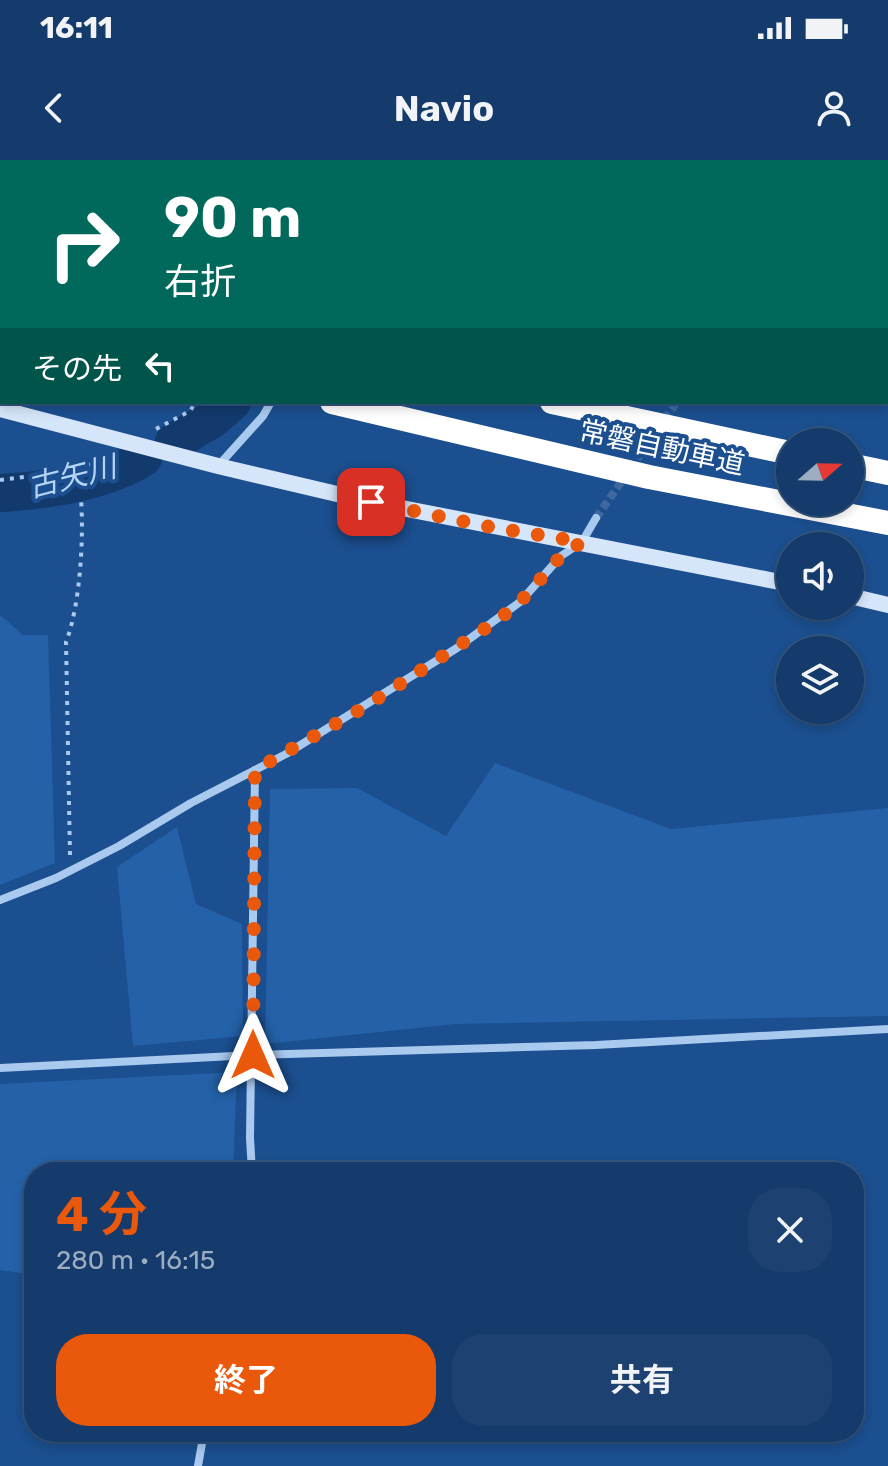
<!DOCTYPE html>
<html lang="ja">
<head>
<meta charset="utf-8">
<style>
  body { margin:0; font-family:Rubik,"Noto Sans JP",sans-serif; background:#1d4271; color:#f1f3f6; height:100vh; display:flex; flex-direction:column; font-size:30px; white-space:nowrap }
  * { box-sizing:border-box; margin:0 }
  p { font-size:26px; color:#9dadc1 }
  .icon { flex:none; width:44px; height:44px; fill:none; stroke:currentColor; stroke-width:2; stroke-linecap:round; stroke-linejoin:round }
  .map { position:relative; flex:1; overflow:hidden }
  .panel { position:absolute; left:24px; top:1002px; width:840px; height:280px; display:flex; flex-direction:column; background:#143b6b; border-radius:32px; box-shadow:0 4px 12px #0003,0 0 0 2px #33557e }
  .panel>* { flex:none }
  .top-card { position:absolute; left:0px; top:0px; width:888px; height:244px; box-shadow:0 4px 12px #0003,0 0 0 2px #33557e; background:#00695c; color:#fff; overflow:hidden }
  .needle { width:52px; rotate:70deg }
  .buttons { position:absolute; left:776px; top:268px; display:grid; gap:16px }
  .buttons a { display:grid; place-items:center; width:88px; height:88px; border-radius:50%; background:#143b6b; box-shadow:0 4px 12px #0003,0 0 0 2px #33557e; font-size:40px }
  .pin { position:absolute; display:grid; place-items:center; width:68px; height:68px; color:#fff; margin:-34px; border-radius:16px; box-shadow:0 4px 12px #0006 }
  .me { position:absolute; width:88px; margin:-44px; rotate:0deg; stroke-linejoin:round; filter:drop-shadow(0 0 6px #0008) }
  .turn { display:flex; align-items:center; gap:28px; height:168px; padding:0 32px; font-size:36px }
  .turn .icon { width:104px; height:104px; stroke-width:2.5 }
  .turn b { display:block; font-size:56px; line-height:68px }
  .then { display:flex; align-items:center; height:76px; padding:0 32px; background:#0003; gap:16px; font-size:30px }
  .round { display:grid; place-items:center; flex:none; width:84px; height:84px; border-radius:32px; background:#1d4271 }
  .head { display:flex; align-items:center; justify-content:space-between; height:136px; padding:0 32px }
  h1 { font-size:48px; font-weight:700; line-height:60px; color:#ea580c }
  .cta { display:flex; gap:16px; margin-top:auto; padding:16px 32px }
  .cta a { flex:1; height:92px; border-radius:32px; background:#ea580c; color:#fff; font-size:32px; font-weight:700; line-height:92px; text-align:center }
  .cta a+a { background:#1d4271; color:#f1f3f6 }
  .status { display:flex; justify-content:space-between; align-items:center; height:56px; padding:0 40px; background:#143b6b; direction:ltr }
  .status svg { height:22px; fill:currentColor }
  header { display:flex; justify-content:space-between; align-items:center; height:104px; padding:0 32px; background:#143b6b; font-size:36px; font-weight:700 }
  .map>svg:first-child { display:block }
  .green { fill:#2461a8 }
  .lines { fill:none; stroke-linecap:round; stroke-linejoin:round }
  .river { stroke:#123a6d; stroke-width:38 }
  .street-tunnel { stroke:#3d69a0; stroke-width:8; stroke-dasharray:8 4; stroke-linecap:butt }
  .path { stroke:#a9c9ee; stroke-width:4; stroke-dasharray:4 6; stroke-linecap:butt }
  .street { stroke:#a9c9ee; stroke-width:8 }
  .secondary { stroke:#d6e6fa; stroke-width:16 }
  .highway { stroke:#fff; stroke-width:24 }
  .route { stroke:#ea580c; stroke-width:14; stroke-dasharray:0 25.2 }
  .labels { text-anchor:middle; stroke-width:8; stroke-linejoin:round; paint-order:stroke }
  .street-label { font-size:28px; fill:#fff; stroke:#1b4f8f }
  .water-label { font-size:30px; font-style:italic; fill:#b5d3f5; stroke:#1b4f8f }
</style>
</head>
<body>
<div class="status"><b>16:11</b><svg viewBox="0 0 49 12"><path d="M0 12V9h3v3zM5 12V6h3v6zM10 12V3h3v9zM15 12V0h3v12zM26 1h20v11H26zM47 4h2v5h-2z"/></svg></div>
<header><svg class="icon" aria-label="back" viewBox="0 0 24 24"><path d="M15 5l-7 7 7 7"/></svg>Navio<svg class="icon" aria-label="person" viewBox="0 0 24 24"><circle cx="12" cy="8" r="4"/><path d="M4 21q1-7 8-7t8 7"/></svg></header>
<div class="map">
<svg width="888" height="1306" viewBox="0 0 888 1306">
  <rect width="100%" height="100%" fill="#1b4f8f"/>
  <g class="green">
    <polygon points="0,455 23,475 48,475 55,703 0,725"/>
    <polygon points="495,603 671,669 888,648 888,856 456,864 265,884 270,629 357,628 446,676"/>
    <polygon points="177,667 196,744 242,764 243,876 133,886 117,707"/>
    <polygon points="237,912 233,1012 34,1012 34,1115 0,1110 0,924"/>
  </g>
  <g class="lines">
    <g class="river">
      <polyline points="311,2 311,0"/>
      <polyline points="174,282 211,260 232,242"/>
      <path d="M0,333C48,330 101,323 143,298"/>
    </g>
    <polyline class="street-tunnel" points="596,358 677,242"/>
    <g class="path">
      <polyline points="296,2 296,0"/>
      <polyline points="0,36 2,36"/>
      <polyline points="156,269 190,251 196,242"/>
      <polyline points="0,320 70,311 111,297"/>
      <path d="M70,695L66,482C80,446 84,378 81,339"/>
    </g>
    <g class="street">
      <polyline points="799,2 800,0"/>
      <polyline points="886,129 888,129"/>
      <polyline points="218,306 263,256 271,242"/>
      <polyline points="0,740 56,718 119,686 191,643 286,594 457,488 520,442 561,396 582,382 596,358"/>
      <polyline points="0,908 253,895 596,885 888,869"/>
      <polyline points="252,1012 250,978 255,610"/>
      <polyline points="198,1306 204,1272"/>
    </g>
    <g class="secondary">
      <polyline points="0,249 218,306 371,342 790,424"/>
      <polyline points="850,436 888,445"/>
    </g>
    <g class="highway">
      <polyline points="0,109 2,110"/>
      <polyline points="0,159 2,160"/>
      <polyline points="332,242 649,317 888,363"/>
      <polyline points="552,242 790,293"/>
      <polyline points="850,305 888,313"/>
    </g>
  </g>
  <g class="lines">
    <polyline class="route" points="253,895 255,610 363,548 498,460 520,442 561,396 582,382 490,367 371,342"/>
  </g>
  <g class="labels">
    <g class="street-label">
      <text transform="translate(662 287) rotate(12)" y="10">常磐自動車道</text>
    </g>
    <g class="water-label">
      <text transform="translate(72 317) rotate(-14)" y="10">古矢川</text>
    </g>
  </g>
</svg>
<div class="buttons">
<a><svg class="needle" viewBox="-14 -14 28 28"><path d="M0-13l5 13h-10z" fill="#e53935"/><path d="M0 13l5-13h-10z" fill="#9dadc1"/></svg></a>
<a><svg class="icon" aria-label="sound" viewBox="0 0 24 24"><path d="M4 9h4l5-4v14l-5-4H4zM17 9q2 3 0 6"/></svg></a>
<a><svg class="icon" aria-label="layers" viewBox="0 0 24 24"><path d="M12 4l9 5-9 5-9-5zM3 14l9 5 9-5"/></svg></a>
</div>
<div class="pin" style="left:371px;top:342px;background:#d93025"><svg class="icon" aria-label="arrive" viewBox="0 0 24 24"><path d="M6 21V4h12l-3 4 3 4H6"/></svg></div>
<svg class="me" style="left:253px;top:895px" viewBox="-20 -20 40 40"><path d="M0-17L14 15 0 8-14 15z" fill="#ea580c" stroke="#fff" stroke-width="4"/></svg>
<div class="top-card">
<div class="turn"><svg class="icon" aria-label="right" viewBox="0 0 24 24"><path d="M7 20v-9h11M14 6l5 5-5 5"/></svg><div><b>90 m</b>右折</div></div>
<div class="then">その先<svg class="icon" aria-label="left" viewBox="0 0 24 24"><path d="M17 20v-9H6M10 6l-5 5 5 5"/></svg></div>
</div>
<section class="panel">
<div class="head"><div><h1>4 分</h1><p>280 m · 16:15</p></div><a class="round"><svg class="icon" aria-label="close" viewBox="0 0 24 24"><path d="M6 6l12 12M18 6L6 18"/></svg></a></div>
<div class="cta"><a>終了</a><a>共有</a></div>
</section>
</div>
</body>
</html>
